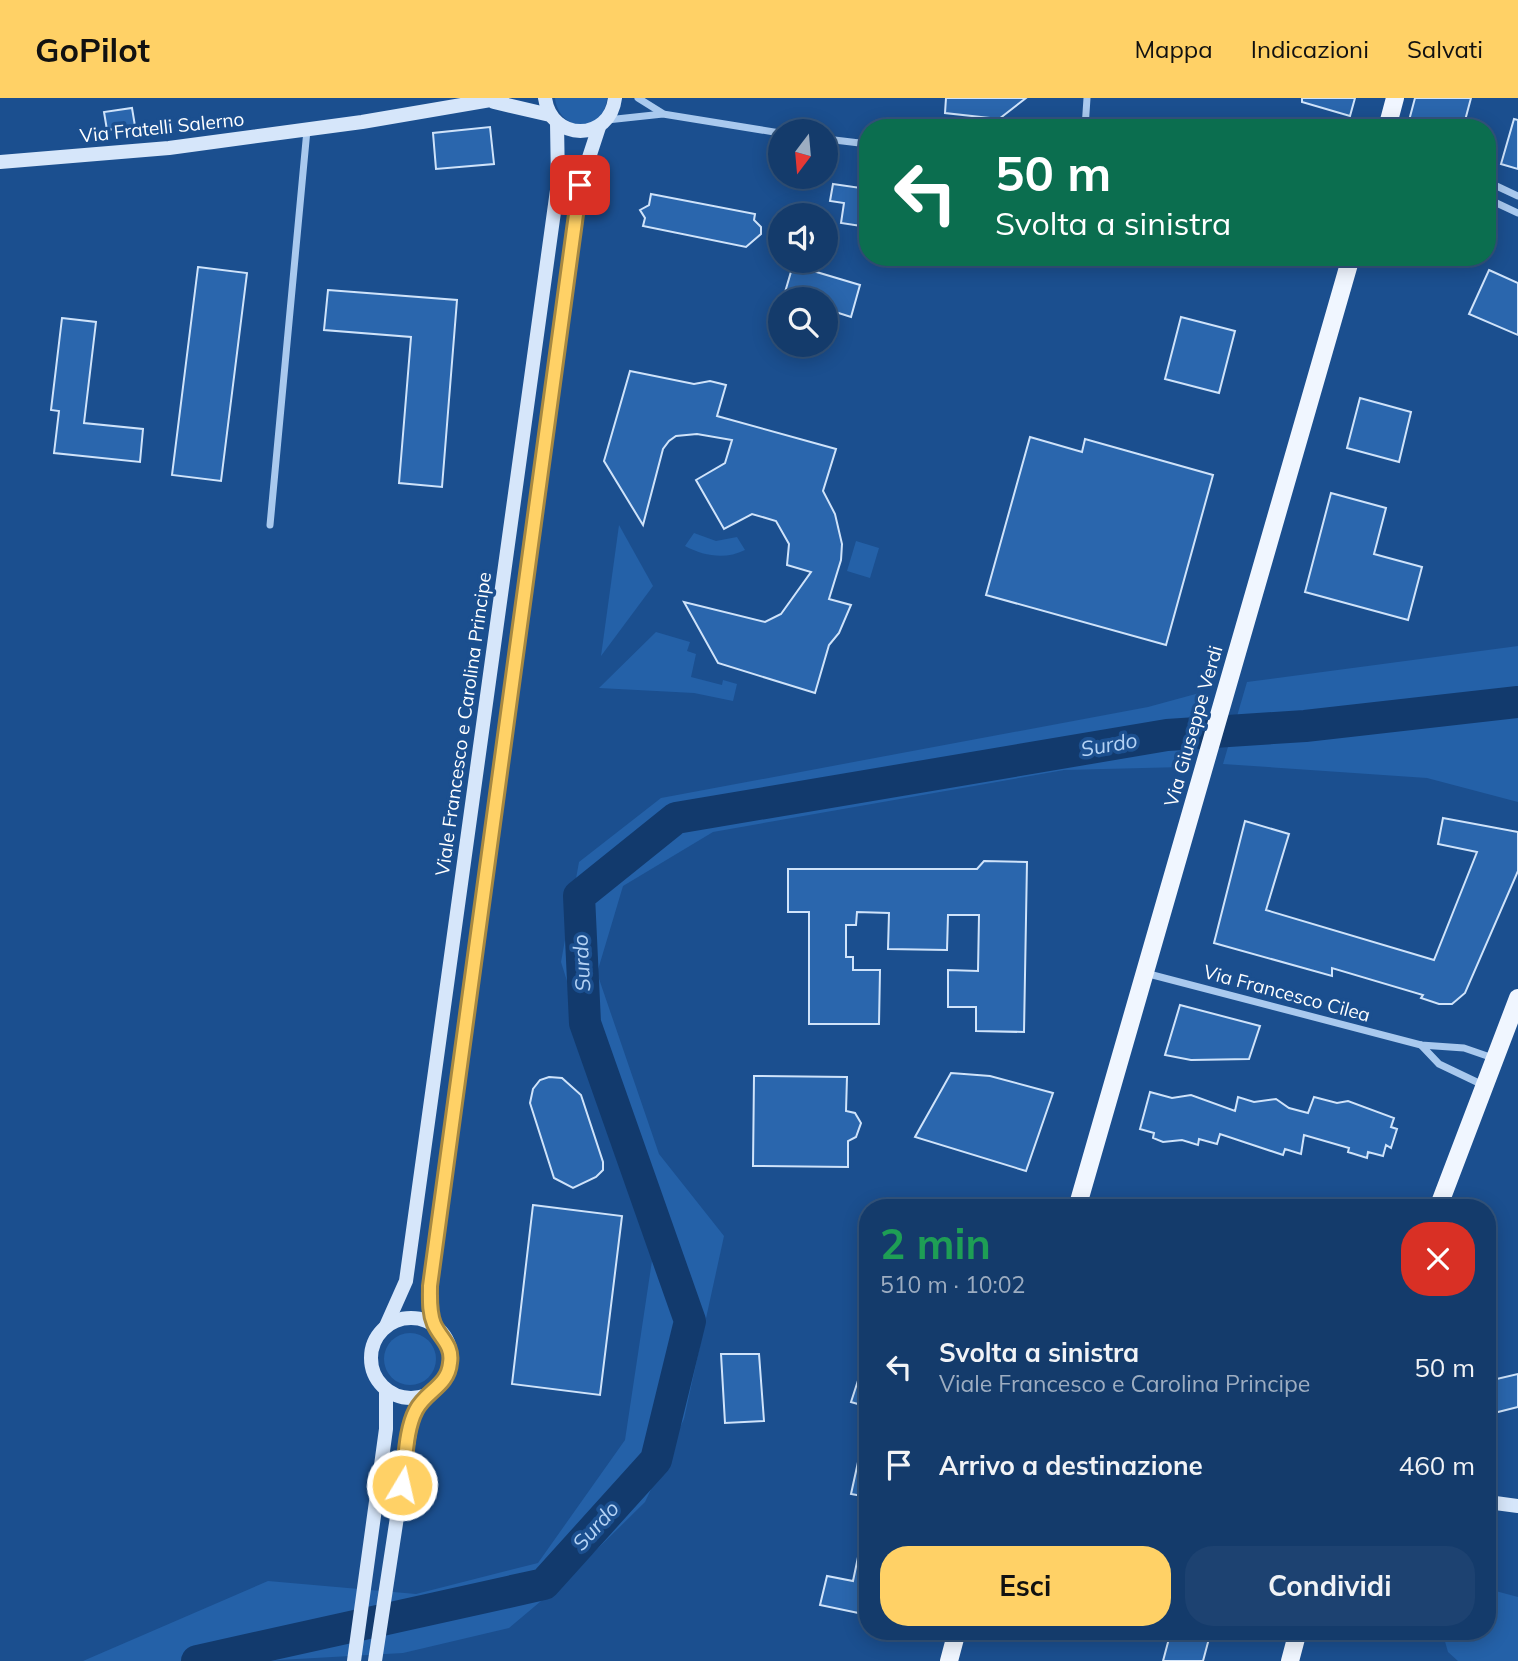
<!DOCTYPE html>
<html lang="it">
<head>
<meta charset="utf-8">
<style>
  body { margin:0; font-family:Mulish,sans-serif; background:#1d4271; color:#f1f3f6; height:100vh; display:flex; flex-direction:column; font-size:26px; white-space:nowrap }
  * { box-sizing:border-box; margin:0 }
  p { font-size:23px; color:#9dadc1 }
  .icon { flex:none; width:38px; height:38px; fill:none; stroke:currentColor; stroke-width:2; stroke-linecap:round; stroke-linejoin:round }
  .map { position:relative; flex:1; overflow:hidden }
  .sheet { position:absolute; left:859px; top:1101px; width:637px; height:441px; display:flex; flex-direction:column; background:#143b6b; border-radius:28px; box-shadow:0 4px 18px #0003,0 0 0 2px #33557e }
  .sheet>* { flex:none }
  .guide { position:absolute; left:859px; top:21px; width:637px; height:147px; border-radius:28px; box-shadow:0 4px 18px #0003,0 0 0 2px #33557e; background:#0b6e4f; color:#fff; overflow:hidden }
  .needle { width:46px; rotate:196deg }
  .fabs { position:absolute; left:768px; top:21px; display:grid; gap:14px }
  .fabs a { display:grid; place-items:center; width:70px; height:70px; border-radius:50%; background:#143b6b; box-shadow:0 4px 18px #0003,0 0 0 2px #33557e; font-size:35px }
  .pin { position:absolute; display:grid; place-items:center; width:60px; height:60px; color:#fff; margin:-30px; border-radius:14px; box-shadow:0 4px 10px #0006 }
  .me { position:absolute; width:77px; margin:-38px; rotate:9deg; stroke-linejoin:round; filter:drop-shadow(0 0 5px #0008) }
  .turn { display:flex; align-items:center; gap:24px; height:147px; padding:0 21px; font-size:32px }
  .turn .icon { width:91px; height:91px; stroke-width:2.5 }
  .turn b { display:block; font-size:49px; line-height:60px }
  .round { display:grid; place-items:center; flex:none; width:74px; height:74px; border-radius:28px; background:#1d4271 }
  .headline { display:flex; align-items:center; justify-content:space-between; height:119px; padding:0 21px }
  h1 { font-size:42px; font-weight:700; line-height:52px; color:#1e9e55 }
  .button { display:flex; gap:14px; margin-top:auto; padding:14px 21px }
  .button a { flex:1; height:80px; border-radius:28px; background:#ffd166; color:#111; font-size:28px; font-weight:700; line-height:80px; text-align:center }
  .button a+a { background:#1d4271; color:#f1f3f6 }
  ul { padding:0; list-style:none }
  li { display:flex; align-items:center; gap:21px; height:98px; padding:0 21px }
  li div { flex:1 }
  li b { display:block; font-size:26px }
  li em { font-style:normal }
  header { display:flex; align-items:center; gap:42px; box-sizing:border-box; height:98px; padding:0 35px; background:#ffd166; color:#111 }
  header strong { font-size:33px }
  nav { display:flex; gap:38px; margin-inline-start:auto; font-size:24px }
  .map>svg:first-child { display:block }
  .green { fill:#2461a8 }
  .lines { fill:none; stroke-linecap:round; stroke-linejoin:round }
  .river { stroke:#123a6d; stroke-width:32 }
  .building { fill:#2a66ad; stroke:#cfe3fa; stroke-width:2 }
  .street { stroke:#a9c9ee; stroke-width:7 }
  .secondary { stroke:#d6e6fa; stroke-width:14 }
  .primary { stroke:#f0f6ff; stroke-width:18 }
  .route-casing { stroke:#a68842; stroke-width:18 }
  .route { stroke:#ffd166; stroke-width:12 }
  .labels { text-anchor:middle; stroke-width:7; stroke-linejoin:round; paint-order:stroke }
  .street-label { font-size:19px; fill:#fff; stroke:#1b4f8f }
  .water-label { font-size:21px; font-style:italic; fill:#b5d3f5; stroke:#1b4f8f }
</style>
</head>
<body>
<header>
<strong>GoPilot</strong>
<nav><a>Mappa</a><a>Indicazioni</a><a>Salvati</a></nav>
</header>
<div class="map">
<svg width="1518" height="1563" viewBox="0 0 1518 1563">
  <rect width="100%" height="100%" fill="#1b4f8f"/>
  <g class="green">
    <path d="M555,0H607C604,36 559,35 555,0Z"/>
    <polygon points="619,427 653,488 601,558"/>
    <path d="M694,435L716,443L737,439L745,452C725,462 704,458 685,448Z"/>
    <polygon points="856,443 879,450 870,480 847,473"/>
    <polygon points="656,534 690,544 687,553 696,556 691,579 722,587 723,582 737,586 733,603 694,595 599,590"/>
    <polygon points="1518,548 1518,704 1427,680 1223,666 1247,584"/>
    <polygon points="1203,594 1183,669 1064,672 713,734 623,788 597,875 659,1056 724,1138 684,1321 645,1404 566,1482 509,1530 403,1555 262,1563 83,1563 268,1483 416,1496 538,1465 625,1342 653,1156 561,864 579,764 661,700 1148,609"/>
    <circle cx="410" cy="1261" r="26"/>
    <polygon points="1488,1491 1518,1499 1518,1563 1458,1563 1448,1554 1442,1533 1488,1533"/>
  </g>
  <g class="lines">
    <polyline class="river" points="197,1563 544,1486 656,1362 690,1223 585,925 579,798 676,720 1167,637 1305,628 1518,604"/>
  </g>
  <g class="building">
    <polygon points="946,0 1026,0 999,21 945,15"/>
    <polygon points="1302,0 1355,0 1350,18 1302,4"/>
    <polygon points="1415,0 1471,0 1463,30 1407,30"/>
    <polygon points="132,10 135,28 107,32 104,14"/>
    <polygon points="1514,21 1518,22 1518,71 1501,66"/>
    <polygon points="490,29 494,66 436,71 433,35"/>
    <polygon points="833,86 868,91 868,129 841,125 844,105 830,103"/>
    <polygon points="651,96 755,116 754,122 761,129 761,136 746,149 643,128 645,120 640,112 649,107"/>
    <polygon points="793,167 860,187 851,219 826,211 826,201 783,201"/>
    <polygon points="198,169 247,175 221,383 172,377"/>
    <polygon points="1489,172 1518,185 1518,237 1469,216"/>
    <polygon points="328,192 457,202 442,389 399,385 411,239 324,232"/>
    <polygon points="1181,219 1235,233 1219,295 1165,281"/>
    <polygon points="62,220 96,224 84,325 143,331 140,364 54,355 59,313 51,312"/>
    <polygon points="630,273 694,286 710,283 726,287 717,318 836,351 823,393 835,416 842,446 841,462 829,501 851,507 839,535 829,547 815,595 718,565 684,504 765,524 781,516 811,474 787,467 789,446 776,423 752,416 724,431 696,382 725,365 732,342 697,336 676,338 669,343 663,351 643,427 604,363"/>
    <polygon points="1360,300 1411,314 1399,364 1347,350"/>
    <polygon points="1030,339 1082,354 1085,341 1213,377 1166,547 986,497"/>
    <polygon points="1331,395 1386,410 1374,456 1422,469 1408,522 1305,494"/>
    <polygon points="1443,720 1518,734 1518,773 1465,895 1452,906 1439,906 1421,900 1423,897 1332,870 1332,878 1214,845 1245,723 1289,736 1266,812 1434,862 1477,754 1438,746"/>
    <polygon points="984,763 1027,764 1024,934 976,933 976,909 948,909 948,872 978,873 979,817 948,817 947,852 888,851 889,815 857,814 856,827 846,827 846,859 853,859 853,872 880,872 879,926 809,926 809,814 788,814 788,771 977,771"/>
    <polygon points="1180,907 1260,928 1249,961 1191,962 1165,957"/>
    <polygon points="951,975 990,978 1053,995 1026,1073 915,1039"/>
    <polygon points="754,978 847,979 846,1013 855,1015 861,1025 856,1039 848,1043 848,1069 753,1068"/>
    <polygon points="549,979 562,980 581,997 603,1064 603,1072 596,1079 573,1090 554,1080 530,1005 533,991 540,982"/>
    <polygon points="1150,994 1172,1000 1191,997 1235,1013 1238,999 1254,1004 1276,1001 1289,1010 1308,1015 1314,999 1337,1005 1348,1003 1394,1020 1391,1029 1397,1031 1391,1050 1386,1047 1383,1058 1368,1054 1367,1060 1348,1054 1349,1050 1304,1037 1301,1056 1285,1051 1283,1057 1220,1036 1217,1046 1199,1041 1198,1047 1182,1042 1163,1044 1153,1040 1154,1035 1140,1031"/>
    <polygon points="533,1107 622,1118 600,1297 512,1286"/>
    <polygon points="721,1256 759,1256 764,1323 725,1325"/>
    <polygon points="865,1261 868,1261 868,1309 851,1304"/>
    <polygon points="1518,1276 1518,1309 1494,1315 1488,1283"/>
    <polygon points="862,1346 868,1347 868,1399 851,1396"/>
    <polygon points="862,1440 868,1440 868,1517 820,1507 827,1478 853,1483"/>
    <polygon points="1171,1533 1211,1533 1203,1563 1163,1563"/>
  </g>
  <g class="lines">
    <g class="street">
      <polyline points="638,0 662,15"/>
      <polyline points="607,22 663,16 780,35"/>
      <polyline points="1085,30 1087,0"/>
      <polyline points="826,41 868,46"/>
      <polyline points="1488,84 1518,98"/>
      <polyline points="1488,101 1518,115"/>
      <polyline points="270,427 307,32"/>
      <polyline points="1145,875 1421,947 1464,950 1493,960"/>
      <polyline points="1421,947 1439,966 1483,987"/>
    </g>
    <g class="secondary">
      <path d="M545,0C551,44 610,44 615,0"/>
      <polyline points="494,4 550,17"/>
      <polyline points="0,64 169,50 362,24 502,0"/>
      <circle cx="411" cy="1260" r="40"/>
      <polyline points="386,1228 406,1183 558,85 557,25"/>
      <polyline points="435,1229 430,1211 430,1189 580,87 599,29"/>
      <polyline points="1488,1404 1518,1408"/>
      <polyline points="354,1563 386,1331 386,1292"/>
      <polyline points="375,1563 410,1334 415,1313 426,1297"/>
    </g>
    <g class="primary">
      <polyline points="1387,30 1395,0"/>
      <polyline points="1077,1110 1351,159"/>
      <polyline points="1438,1110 1518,900"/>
      <polyline points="949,1563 957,1533"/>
      <polyline points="1290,1563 1298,1533"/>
    </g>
  </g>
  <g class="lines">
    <defs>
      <path id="route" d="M402,1387C406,1363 405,1333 416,1312C426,1293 448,1288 450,1265C453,1247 440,1240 434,1226C429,1214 430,1201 430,1188L580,87"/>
    </defs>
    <use href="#route" class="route-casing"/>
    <use href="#route" class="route"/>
  </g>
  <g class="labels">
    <g class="street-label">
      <text transform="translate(162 29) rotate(-6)" y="7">Via Fratelli Salerno</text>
      <text transform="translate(463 626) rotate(-82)" y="7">Viale Francesco e Carolina Principe</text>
      <text transform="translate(1193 628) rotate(-74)" y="7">Via Giuseppe Verdi</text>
      <text transform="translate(1287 895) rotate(15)" y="7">Via Francesco Cilea</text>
    </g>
    <g class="water-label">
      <text transform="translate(1109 647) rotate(-10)" y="7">Surdo</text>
      <text transform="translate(582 865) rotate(-93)" y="7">Surdo</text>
      <text transform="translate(596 1428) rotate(-48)" y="7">Surdo</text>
    </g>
  </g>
</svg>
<div class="fabs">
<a><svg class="needle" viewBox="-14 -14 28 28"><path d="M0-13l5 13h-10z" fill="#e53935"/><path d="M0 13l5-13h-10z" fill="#9dadc1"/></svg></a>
<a><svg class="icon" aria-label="sound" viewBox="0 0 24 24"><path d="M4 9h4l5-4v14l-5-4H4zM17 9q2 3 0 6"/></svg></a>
<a><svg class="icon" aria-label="search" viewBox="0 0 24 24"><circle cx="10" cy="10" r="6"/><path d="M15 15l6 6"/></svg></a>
</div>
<div class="pin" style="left:580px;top:87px;background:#d93025"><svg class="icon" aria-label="arrive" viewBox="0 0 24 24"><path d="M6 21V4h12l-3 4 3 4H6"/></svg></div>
<svg class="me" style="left:402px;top:1387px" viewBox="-20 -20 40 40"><circle r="17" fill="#ffd166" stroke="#fff" stroke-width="3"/><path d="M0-11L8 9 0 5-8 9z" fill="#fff"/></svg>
<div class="guide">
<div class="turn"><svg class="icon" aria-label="left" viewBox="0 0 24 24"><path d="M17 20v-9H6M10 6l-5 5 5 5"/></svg><div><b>50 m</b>Svolta a sinistra</div></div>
</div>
<section class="sheet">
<div class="headline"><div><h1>2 min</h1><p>510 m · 10:02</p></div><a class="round" style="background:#d93025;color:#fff"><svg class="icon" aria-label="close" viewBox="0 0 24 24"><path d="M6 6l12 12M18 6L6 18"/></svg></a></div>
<ul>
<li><svg class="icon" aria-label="left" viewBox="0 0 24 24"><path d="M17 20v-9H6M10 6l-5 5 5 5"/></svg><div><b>Svolta a sinistra</b><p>Viale Francesco e Carolina Principe</p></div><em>50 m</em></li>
<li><svg class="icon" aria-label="arrive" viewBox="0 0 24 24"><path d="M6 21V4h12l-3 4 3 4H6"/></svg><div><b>Arrivo a destinazione</b></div><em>460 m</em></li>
</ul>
<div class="button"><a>Esci</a><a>Condividi</a></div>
</section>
</div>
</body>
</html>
